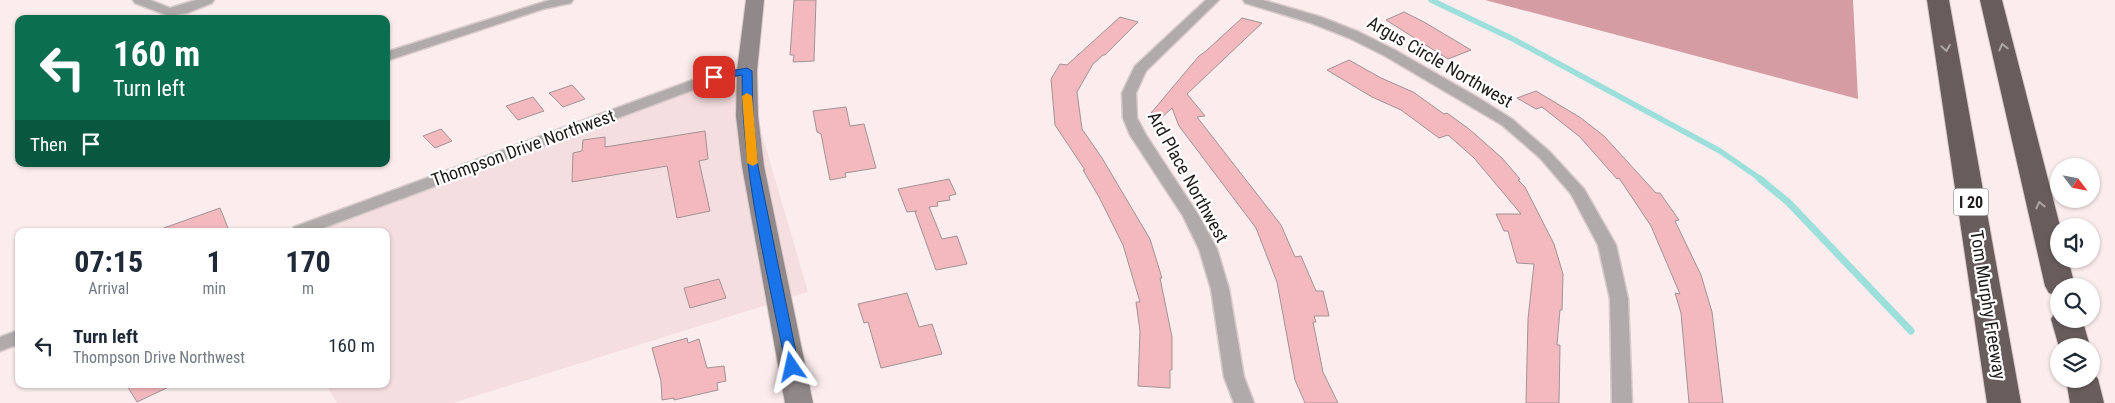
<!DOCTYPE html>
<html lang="en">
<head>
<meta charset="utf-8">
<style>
  body { margin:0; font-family:"Roboto Condensed",sans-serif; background:#f2f2f3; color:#1f2937; height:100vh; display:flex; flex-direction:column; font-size:19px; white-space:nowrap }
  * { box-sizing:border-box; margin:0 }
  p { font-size:16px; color:#747a83 }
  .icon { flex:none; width:28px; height:28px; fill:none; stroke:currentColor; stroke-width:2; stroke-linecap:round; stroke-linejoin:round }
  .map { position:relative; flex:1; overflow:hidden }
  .details { position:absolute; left:15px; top:228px; width:375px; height:160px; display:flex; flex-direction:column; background:#fff; border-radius:10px; box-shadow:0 1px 4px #0004 }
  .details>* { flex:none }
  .banner { position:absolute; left:15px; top:15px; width:375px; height:152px; border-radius:10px; box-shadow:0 1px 4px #0004; background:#0b6e4f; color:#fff; overflow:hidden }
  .needle { width:32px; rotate:122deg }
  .tools { position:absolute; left:2050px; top:158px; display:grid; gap:10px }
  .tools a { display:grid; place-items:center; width:50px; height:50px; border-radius:50%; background:#fff; box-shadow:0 1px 4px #0004; font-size:25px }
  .pin { position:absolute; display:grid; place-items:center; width:42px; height:42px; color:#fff; margin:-21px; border-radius:10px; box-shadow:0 2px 8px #0006 }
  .me { position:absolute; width:55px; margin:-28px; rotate:349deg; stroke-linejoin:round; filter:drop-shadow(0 0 4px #0008) }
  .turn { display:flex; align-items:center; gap:18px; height:105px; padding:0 15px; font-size:22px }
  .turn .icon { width:65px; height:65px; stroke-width:2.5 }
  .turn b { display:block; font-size:35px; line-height:42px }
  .then { display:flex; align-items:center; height:48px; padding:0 15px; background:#0003; gap:10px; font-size:19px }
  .eta { display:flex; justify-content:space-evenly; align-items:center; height:85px; text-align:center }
  .eta b { font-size:30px; font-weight:700; line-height:35px }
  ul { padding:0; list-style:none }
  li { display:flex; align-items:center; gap:15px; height:65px; padding:0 15px }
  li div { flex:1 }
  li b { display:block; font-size:19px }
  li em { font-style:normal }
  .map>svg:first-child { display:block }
  .built { fill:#f5dee0 }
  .forest { fill:#d59da3 }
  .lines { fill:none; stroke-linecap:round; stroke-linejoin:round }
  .stream-far1 { stroke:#9ddfda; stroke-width:5.5 }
  .stream { stroke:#9ddfda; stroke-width:7 }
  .building { fill:#f3b9bf; stroke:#a19394 }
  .street-casing { stroke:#d8cacb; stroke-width:3 }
  .secondary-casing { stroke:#d8cacb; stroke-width:2 }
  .highway-casing { stroke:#d8cacb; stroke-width:2 }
  .street { fill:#b0aaab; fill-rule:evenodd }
  .secondary { fill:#918889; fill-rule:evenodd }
  .highway { fill:#685c5d; fill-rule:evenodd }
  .oneway { stroke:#aca5a6 }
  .route { fill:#1a73e8; stroke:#114b97 }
  .slow { fill:#f59e0b }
  .labels { text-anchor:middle; stroke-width:4.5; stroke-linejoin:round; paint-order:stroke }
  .shield { fill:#fff; stroke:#625f5f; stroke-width:1 }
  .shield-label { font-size:16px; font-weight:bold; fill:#1f1a1a }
  .street-label { font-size:18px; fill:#1f1a1a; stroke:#fff }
</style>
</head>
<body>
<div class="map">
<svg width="2115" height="403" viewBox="0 0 2115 403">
  <rect width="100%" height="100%" fill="#fbeced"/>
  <polygon class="built" points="743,69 808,292 453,403 337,403 325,384 386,384 386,231 287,231"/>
  <polygon class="forest" points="1485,0 1853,0 1858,99"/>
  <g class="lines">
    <polyline class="stream-far1" points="1431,0 1513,39 1720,151 1762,180"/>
    <polyline class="stream" points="1760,179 1788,202 1911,331"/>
  </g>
  <g class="building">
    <polygon points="794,0 816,0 814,61 793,62 794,55 790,55"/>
    <polygon points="1404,12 1424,22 1471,50 1448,59 1386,20"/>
    <polygon points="1120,17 1138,22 1105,55 1103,55 1093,64 1077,92 1082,129 1102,158 1150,239 1162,278 1160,278 1172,337 1172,370 1170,370 1170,388 1138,386 1140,331 1136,302 1140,302 1123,245 1099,197 1083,170 1085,170 1055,125 1051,79 1060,64 1067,65"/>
    <polygon points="1242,18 1262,23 1187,94 1205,116 1197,117 1281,225 1295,257 1301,256 1316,291 1323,291 1329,316 1314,316 1316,322 1313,322 1323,372 1338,403 1305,403 1295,380 1277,282 1256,228 1179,126 1172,108 1159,120 1151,113 1199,56 1206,51"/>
    <polygon points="1349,60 1381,78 1413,92 1444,114 1447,113 1469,129 1502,158 1520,179 1518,180 1525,187 1554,244 1563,274 1562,310 1560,310 1557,345 1560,345 1559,403 1526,403 1528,319 1534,264 1517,263 1508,231 1504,231 1496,214 1521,214 1474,158 1448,135 1439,138 1401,110 1372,97 1327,70"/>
    <polygon points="572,85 585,99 563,107 549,93"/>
    <polygon points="1536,91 1581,118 1604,136 1656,193 1660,193 1679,220 1675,221 1701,275 1712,312 1723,403 1689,403 1681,313 1675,293 1680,294 1651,226 1619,178 1617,179 1580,137 1542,107 1536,109 1517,98"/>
    <polygon points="533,97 544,111 518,120 506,106"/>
    <polygon points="846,107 850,126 864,124 876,168 845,173 846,177 830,180 821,134 817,132 813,111"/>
    <polygon points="441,129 452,141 435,148 423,136"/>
    <polygon points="705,131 708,159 699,161 710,211 677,218 667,166 572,182 573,153 582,151 583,140 605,137 605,147"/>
    <polygon points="949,179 956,194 949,196 950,200 937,202 938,206 929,207 942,239 957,236 967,264 936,270 915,212 917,211 907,212 898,189"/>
    <polygon points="220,208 228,228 219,231 162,231 161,229"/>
    <polygon points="719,279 726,298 690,308 684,288"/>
    <polygon points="907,293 919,327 932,324 942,354 881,368 868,322 864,323 858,304"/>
    <polygon points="687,338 688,343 699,339 707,368 724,366 726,381 717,383 718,390 674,400 674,398 662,400 661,381 652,348"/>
    <polygon points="126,384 175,384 137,402"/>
  </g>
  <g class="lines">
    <defs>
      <g id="street">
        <polygon points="133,0 150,0 170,8 196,0 214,0 212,3 187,13 169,16 135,3"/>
        <polygon points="550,0 573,0 571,3 543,9 386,61 386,52"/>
        <polygon points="1206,0 1219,0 1146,71 1136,93 1137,118 1146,135 1199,216 1217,249 1229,289 1244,377 1254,403 1234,403 1224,377 1211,289 1199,249 1183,216 1130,135 1123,118 1122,93 1135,66"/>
        <polygon points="1243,0 1263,0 1321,17 1359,32 1395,50 1477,97 1512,119 1550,152 1584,189 1616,245 1628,299 1632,403 1612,403 1610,299 1598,245 1571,194 1540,158 1502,125 1385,56 1349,38 1311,23 1245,3"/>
        <polygon points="747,67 752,68 754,71 752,74 717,81 315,231 292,231 294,227 709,74"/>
        <polygon points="19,330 19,344 0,351 0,337"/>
      </g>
      <polygon id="secondary" points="746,0 764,0 757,71 758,116 764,166 813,403 785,403 742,166 736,116 737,71"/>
      <g id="highway">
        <polygon points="1927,0 1949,0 2021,403 1987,403"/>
        <polygon points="1980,0 2002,0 2060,226 2059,259 2068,259 2075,286 2059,286 2059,296 2049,293 2045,286"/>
        <polygon points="2056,311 2059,311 2059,319 2082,319 2090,346 2059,347 2051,319"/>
        <polygon points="2091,370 2098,379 2104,403 2070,403 2066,379 2091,379"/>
      </g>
    </defs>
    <use href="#street" class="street-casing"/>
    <use href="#secondary" class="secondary-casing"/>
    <use href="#highway" class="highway-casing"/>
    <use href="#street" class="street"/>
    <use href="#secondary" class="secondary"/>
    <use href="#highway" class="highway"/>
  </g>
  <defs><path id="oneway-chevron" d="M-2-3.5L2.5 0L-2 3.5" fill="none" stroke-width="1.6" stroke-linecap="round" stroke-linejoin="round" transform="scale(1.25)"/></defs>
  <g class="oneway">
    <use href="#oneway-chevron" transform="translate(2003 47) rotate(-103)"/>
    <use href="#oneway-chevron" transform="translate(1946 48) rotate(81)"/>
    <use href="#oneway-chevron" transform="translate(2040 205) rotate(-103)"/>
  </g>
  <path class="route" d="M747,68L752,71L753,116L758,166L799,367L797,370H788L786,367C767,270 742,174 742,75L714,80L710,77L714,74Z"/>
  <polygon class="slow" points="747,93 752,96 758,163 753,166 747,163 742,96"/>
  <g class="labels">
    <rect class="shield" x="1953.5" y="188.5" width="35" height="27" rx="4"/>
    <g class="shield-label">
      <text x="1971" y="208">I 20</text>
    </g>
    <g class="street-label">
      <text transform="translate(1440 62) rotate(30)" y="6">Argus Circle Northwest</text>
      <text transform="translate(523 148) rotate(-20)" y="6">Thompson Drive Northwest</text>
      <text transform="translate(1188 177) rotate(61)" y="6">Ard Place Northwest</text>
      <text transform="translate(1988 305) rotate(81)" y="6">Tom Murphy Freeway</text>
    </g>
  </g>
</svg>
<div class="tools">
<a><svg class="needle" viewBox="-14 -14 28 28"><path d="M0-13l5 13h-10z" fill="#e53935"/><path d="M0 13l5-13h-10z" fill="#747a83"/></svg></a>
<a><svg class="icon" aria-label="sound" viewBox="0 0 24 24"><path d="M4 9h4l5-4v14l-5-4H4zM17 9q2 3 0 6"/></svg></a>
<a><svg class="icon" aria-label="search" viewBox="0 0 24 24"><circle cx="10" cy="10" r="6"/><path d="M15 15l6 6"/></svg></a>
<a><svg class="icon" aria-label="layers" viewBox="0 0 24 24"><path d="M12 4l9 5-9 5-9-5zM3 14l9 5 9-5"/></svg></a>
</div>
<div class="pin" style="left:714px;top:77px;background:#d93025"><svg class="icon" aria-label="arrive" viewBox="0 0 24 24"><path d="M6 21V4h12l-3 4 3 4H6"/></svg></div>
<svg class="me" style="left:792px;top:367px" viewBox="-20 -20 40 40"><path d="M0-17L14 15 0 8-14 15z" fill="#1a73e8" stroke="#fff" stroke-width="4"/></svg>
<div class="banner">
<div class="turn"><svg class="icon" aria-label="left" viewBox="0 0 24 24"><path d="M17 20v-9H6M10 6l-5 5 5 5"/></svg><div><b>160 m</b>Turn left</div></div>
<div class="then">Then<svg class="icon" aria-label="arrive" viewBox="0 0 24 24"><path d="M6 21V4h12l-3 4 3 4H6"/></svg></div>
</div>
<section class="details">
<div class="eta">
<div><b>07:15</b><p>Arrival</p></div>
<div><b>1</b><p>min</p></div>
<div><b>170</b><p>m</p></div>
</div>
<ul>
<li><svg class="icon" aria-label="left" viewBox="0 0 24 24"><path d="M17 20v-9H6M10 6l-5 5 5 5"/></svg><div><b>Turn left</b><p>Thompson Drive Northwest</p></div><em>160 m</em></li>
</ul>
</section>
</div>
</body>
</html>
